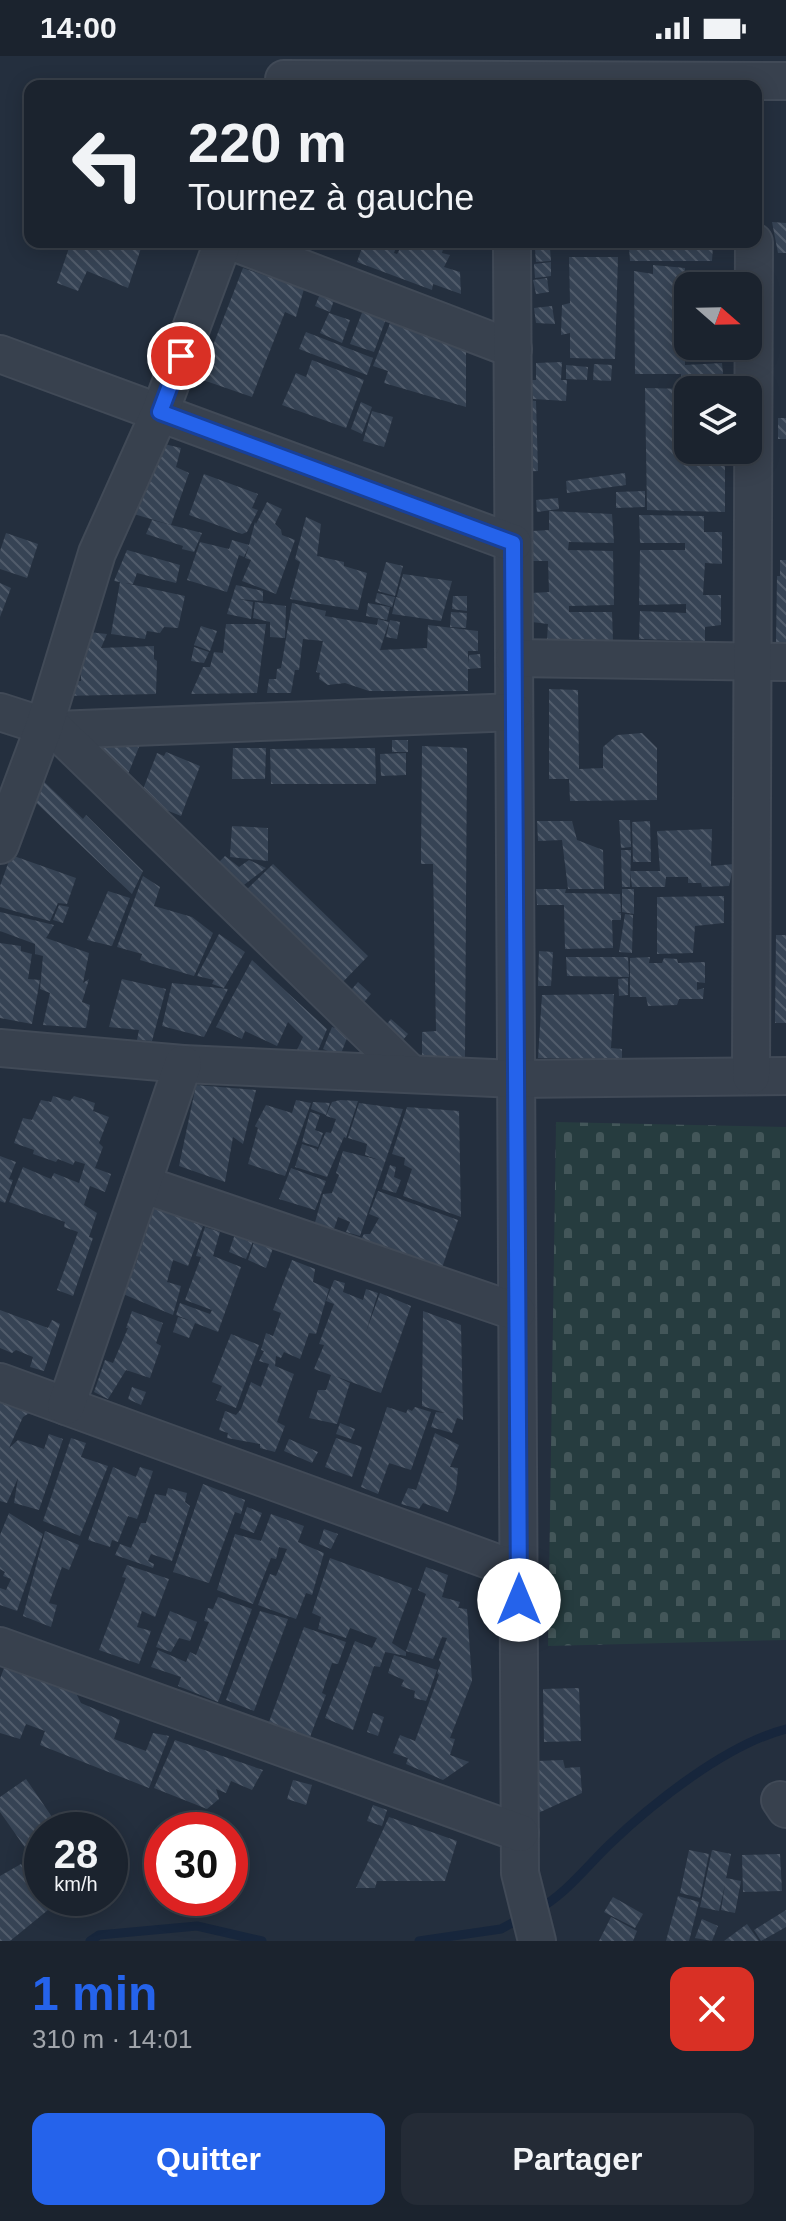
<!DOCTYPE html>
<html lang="fr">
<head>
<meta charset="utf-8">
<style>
  body { margin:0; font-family:Helvetica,sans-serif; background:#242b36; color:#f1f3f6; height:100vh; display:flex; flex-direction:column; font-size:30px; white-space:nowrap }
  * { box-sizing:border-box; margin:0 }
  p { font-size:26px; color:#a0a4aa }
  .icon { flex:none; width:44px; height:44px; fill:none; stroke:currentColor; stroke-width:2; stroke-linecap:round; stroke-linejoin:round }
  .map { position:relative; height:1885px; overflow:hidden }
  .details { display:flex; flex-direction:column; background:#1b232e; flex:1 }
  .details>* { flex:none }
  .banner { position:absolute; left:24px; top:24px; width:738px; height:168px; border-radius:16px; box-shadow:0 4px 20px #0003,0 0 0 2px #39404a; background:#1b232e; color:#f1f3f6; overflow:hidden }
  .needle { width:52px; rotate:110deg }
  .tools { position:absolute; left:674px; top:216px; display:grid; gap:16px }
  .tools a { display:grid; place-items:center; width:88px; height:88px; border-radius:16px; background:#1b232e; box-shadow:0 4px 20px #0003,0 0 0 2px #39404a; font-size:40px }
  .speed { position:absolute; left:24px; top:1756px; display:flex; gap:16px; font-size:40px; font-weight:700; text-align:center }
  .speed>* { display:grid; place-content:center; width:104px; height:104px; border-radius:50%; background:#1b232e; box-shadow:0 4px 20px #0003,0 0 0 2px #39404a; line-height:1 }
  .speed small { font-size:20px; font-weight:400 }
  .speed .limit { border:12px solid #d22; background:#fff; color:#111 }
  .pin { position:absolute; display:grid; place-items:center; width:68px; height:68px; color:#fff; margin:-34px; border:4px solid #fff; border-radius:50%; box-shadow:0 2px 8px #0007 }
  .me { position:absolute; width:88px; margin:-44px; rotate:0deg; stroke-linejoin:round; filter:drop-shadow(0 0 6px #0008) }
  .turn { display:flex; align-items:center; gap:28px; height:168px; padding:0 32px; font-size:36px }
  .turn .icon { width:104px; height:104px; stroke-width:2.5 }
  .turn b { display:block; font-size:56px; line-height:68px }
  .round { display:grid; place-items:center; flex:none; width:84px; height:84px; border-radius:16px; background:#242b36 }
  .head { display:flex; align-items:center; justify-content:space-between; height:136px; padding:0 32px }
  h1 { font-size:48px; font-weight:700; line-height:60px; color:#2563eb }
  .primary-button { display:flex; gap:16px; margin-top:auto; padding:16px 32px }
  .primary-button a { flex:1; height:92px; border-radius:16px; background:#2563eb; color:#fff; font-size:32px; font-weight:700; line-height:92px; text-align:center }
  .primary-button a+a { background:#242b36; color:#f1f3f6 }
  .status { display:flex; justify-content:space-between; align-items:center; height:56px; padding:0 40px; background:#1b232e; direction:ltr }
  .status svg { height:22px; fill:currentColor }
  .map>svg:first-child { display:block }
  .cemetery { fill:url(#cemetery-stones) }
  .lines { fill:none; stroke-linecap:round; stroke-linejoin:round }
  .stream { stroke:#17263c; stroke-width:9 }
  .building { fill:url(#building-back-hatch) }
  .minor-casing { stroke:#414a57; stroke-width:40 }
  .minor { stroke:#38414e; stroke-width:36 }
  .route-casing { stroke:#184099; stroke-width:20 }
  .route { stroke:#2563eb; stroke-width:14 }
</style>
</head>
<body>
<div class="status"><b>14:00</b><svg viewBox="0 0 49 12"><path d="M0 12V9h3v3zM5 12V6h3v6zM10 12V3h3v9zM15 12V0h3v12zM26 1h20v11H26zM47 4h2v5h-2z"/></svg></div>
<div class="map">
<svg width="786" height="1885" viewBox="0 0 786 1885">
  <defs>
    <pattern id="cemetery-stones" width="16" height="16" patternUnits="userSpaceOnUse" patternTransform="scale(2)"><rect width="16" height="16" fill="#263c3f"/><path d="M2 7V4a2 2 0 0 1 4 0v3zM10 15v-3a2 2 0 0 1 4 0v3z" fill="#435659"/></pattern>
    <pattern id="building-back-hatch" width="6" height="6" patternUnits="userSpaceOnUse" patternTransform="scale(2)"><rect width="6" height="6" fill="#364354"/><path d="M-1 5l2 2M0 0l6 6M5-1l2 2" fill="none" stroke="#515c6b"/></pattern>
  </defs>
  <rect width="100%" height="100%" fill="#242f3e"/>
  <polygon class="cemetery" points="556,1066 786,1071 786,1584 548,1590"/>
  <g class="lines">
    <g class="stream">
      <path d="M537,1854C566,1838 586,1811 610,1788C654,1746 727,1688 786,1673"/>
      <polyline points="90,1885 99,1879 197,1870 262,1885"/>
      <polyline points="419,1885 501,1873 523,1861"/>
    </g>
  </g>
  <g class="building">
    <polygon points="772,166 786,167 786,197 778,197"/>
    <polygon points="71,186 143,186 128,232 87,215 78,235 57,227"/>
    <polygon points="364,186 398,186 394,197 397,198 404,186 445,186 442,197 450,199 444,211 460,216 461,238 433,228 432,234 357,206"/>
    <polygon points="673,186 687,186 687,190 713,190 712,205 630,205 629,191 673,190"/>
    <polygon points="550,192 551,205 536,206 535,193"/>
    <polygon points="569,201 618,201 615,303 570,302 570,277 561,279 562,249 570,247"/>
    <polygon points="551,206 551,220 535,222 534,208"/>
    <polygon points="653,209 685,212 685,309 722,307 724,328 681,326 681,318 635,318 634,215 653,218"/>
    <polygon points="243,212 304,233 296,261 285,256 252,341 200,323"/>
    <polygon points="547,222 549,236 536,238 533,224"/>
    <polygon points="320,238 334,244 330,256 315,250"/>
    <polygon points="552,250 555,268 536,267 534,252"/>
    <polygon points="363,254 386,263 374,296 350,288"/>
    <polygon points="329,257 350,264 342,287 320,277"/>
    <polygon points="392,262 466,290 466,351 384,327 388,315 373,310"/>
    <polygon points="306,276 373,302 367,319 299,293"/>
    <polygon points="312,304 364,324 346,372 282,349 296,317 306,321"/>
    <polygon points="562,306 561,324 567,324 566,345 533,343 531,324 536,324 536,307"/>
    <polygon points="594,308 612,309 611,325 593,324"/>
    <polygon points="566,309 588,311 587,324 566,323"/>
    <polygon points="645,332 688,333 688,394 725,394 725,456 647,454"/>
    <polygon points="514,343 536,345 538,415 516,416"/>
    <polygon points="361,346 372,351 362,378 351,373"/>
    <polygon points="372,355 393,361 384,391 363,385"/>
    <rect x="778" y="362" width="8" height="21"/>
    <polygon points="164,388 181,392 176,411 189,417 171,469 127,456"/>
    <polygon points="625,417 626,429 567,437 566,425"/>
    <polygon points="204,418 258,438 252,452 258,454 247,476 242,478 189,459"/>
    <polygon points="645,435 645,451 616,452 616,436"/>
    <polygon points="558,442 559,453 537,456 536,444"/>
    <polygon points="267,446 282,453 275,468 281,474 282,479 295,484 276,538 242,525 251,504 245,502 249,490 244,501 239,499 227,536 187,524 200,486 229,493 232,484 249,489 255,466 256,468"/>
    <polygon points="549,455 612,458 614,487 569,486 568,494 613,495 614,549 569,550 569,556 612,556 613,585 547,583 548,568 532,566 532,537 549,536 548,505 531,505 532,475 549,474"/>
    <polygon points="639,459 704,460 704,476 722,476 722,508 705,507 703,539 721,539 721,569 705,571 705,585 639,583 640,555 686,557 686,548 639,549 640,494 685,494 685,487 640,487"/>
    <polygon points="306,461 321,468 317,500 344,506 344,510 367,517 358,554 290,543 300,506 295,503"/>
    <polygon points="152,464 202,477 194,496 182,493 183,490 146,478"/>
    <polygon points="6,477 38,488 27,522 0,513 0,495"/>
    <polygon points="127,494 180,509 176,527 137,517 133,528 125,527 185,540 178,572 164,571 160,577 147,575 145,583 111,578 120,526 114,525"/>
    <polygon points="780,504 786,504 786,586 776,586 777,520 780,520"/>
    <polygon points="386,506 403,510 395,540 378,535"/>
    <polygon points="403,518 452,525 441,565 392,558 396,541 400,542 397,540"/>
    <polygon points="0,527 11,532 0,561"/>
    <polygon points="236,529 263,535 263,545 238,543 253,546 251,563 227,558"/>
    <polygon points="377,537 395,541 392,551 375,546"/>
    <polygon points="453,540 467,540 467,555 452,553"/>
    <polygon points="255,546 286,550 285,582 270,581 270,566 253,562"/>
    <polygon points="292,547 326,555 325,560 377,569 378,563 389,566 380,594 427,592 428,569 478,575 478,595 468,595 468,608 469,599 480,598 481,612 468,613 468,635 369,635 345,627 328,629 319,623 320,617 316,616 323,585 303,583 299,614 295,614 291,637 267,637 269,623 276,623 277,613 281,612"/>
    <polygon points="368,547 390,551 387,564 366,560"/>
    <polygon points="451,556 467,557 466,572 450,571"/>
    <polygon points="390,564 400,566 397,583 386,581"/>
    <polygon points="226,568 266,568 257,637 191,638 203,611 210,611 214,596 223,597"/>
    <polygon points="201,570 217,575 210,595 194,589"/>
    <polygon points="88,576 107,578 101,592 154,590 154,603 157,605 156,638 63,640 69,625 81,625 81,590"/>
    <polygon points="194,591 209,596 204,607 191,605"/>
    <polygon points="549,633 578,634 579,713 603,712 603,691 617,679 642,677 657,692 657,744 570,745 569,723 549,723"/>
    <rect x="392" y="684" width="16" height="12"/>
    <polygon points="141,686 122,733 71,687"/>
    <polygon points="422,690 467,692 465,1001 422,1000 422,976 436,975 433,808 421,808"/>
    <polygon points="233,692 266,692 265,723 232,723"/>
    <polygon points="375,692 376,728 271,728 270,693"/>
    <polygon points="166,696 200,710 181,760 146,746 142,736 157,697 164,700"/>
    <polygon points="406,697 406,719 381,720 380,698"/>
    <polygon points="35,717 83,763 86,759 143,815 132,838 26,737"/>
    <polygon points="619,764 630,764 631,791 621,792"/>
    <polygon points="537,765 572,765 577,784 603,794 604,833 568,833 562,784 538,785"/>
    <polygon points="650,765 651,806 633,806 632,766"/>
    <polygon points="232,770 268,772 268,805 230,801"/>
    <polygon points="712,773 711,810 734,808 729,830 702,831 701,827 688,827 688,821 666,821 665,831 632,831 630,815 660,815 657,775"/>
    <polygon points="621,794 631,794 630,831 622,831"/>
    <polygon points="11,799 76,822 67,848 58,847 50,865 0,851 0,830"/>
    <polygon points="209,800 219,806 225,800 239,811 249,804 266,812 236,835"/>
    <polygon points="273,808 368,900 337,932 239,841"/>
    <polygon points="143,820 160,831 154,850 192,861 213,877 194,920 140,904 142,898 117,891"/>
    <polygon points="536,833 566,833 565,837 620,838 621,856 617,856 621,857 621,864 612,864 613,892 565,893 564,849 537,849"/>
    <polygon points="622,833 634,833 634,858 622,856"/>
    <polygon points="108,835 130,842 112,890 87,884"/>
    <polygon points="724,840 724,867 695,870 693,897 657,898 657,841"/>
    <polygon points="59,849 69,851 63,867 53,864"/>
    <polygon points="0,856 54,869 46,882 89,897 83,927 89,923 82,946 90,949 86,972 43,969 50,937 40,933 43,900 35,898 35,888 0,875"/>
    <polygon points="625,858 633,859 632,897 619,896"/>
    <polygon points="219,878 245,896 224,932 212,928 214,924 197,920"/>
    <polygon points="776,879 786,879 786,967 775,967"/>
    <polygon points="0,887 21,890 21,895 32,898 28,923 40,924 32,968 0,962"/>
    <polygon points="539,895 553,896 551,930 538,930"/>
    <polygon points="566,901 628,901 629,921 567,920"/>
    <polygon points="650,901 649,907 662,907 664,902 677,903 678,907 705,906 705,927 697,926 697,934 704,932 703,943 679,943 677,949 648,950 646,941 630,941 630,902"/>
    <polygon points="252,904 327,973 317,997 297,994 303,981 288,966 277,990 245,975 242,983 216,971"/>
    <polygon points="628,922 628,939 619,940 618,923"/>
    <polygon points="122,923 166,933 152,985 137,984 139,974 109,971"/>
    <polygon points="358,926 371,938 359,952 346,940"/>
    <polygon points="172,927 228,933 204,981 162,970"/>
    <polygon points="614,938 611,992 622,993 622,1003 538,1002 542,939"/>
    <polygon points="391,963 408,978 402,985 385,970"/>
    <polygon points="332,971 349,977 340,1000 323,993"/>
    <polygon points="196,1029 256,1034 243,1088 233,1081 225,1126 179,1110"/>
    <polygon points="53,1040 70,1045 74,1040 95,1047 93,1055 109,1061 99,1087 103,1091 95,1112 111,1118 105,1136 90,1130 84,1149 97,1157 89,1181 93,1182 73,1240 57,1234 78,1176 64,1171 65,1166 9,1146 23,1111 51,1123 54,1117 79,1127 85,1108 75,1105 73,1109 58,1103 56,1106 33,1098 34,1094 14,1087 23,1062 32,1064 41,1044 51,1046"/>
    <polygon points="296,1044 311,1047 285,1120 248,1108 258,1072 255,1070 266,1049 292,1057"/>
    <polygon points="340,1044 358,1045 346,1082 344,1081 327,1121 295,1111 302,1088 317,1093 317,1096 326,1076 331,1077 336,1063 326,1060 332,1046"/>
    <polygon points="313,1046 330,1047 326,1059 311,1053"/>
    <polygon points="359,1047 403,1053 360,1180 346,1176 350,1166 338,1161 333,1176 314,1170 323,1138 332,1137 339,1119 336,1117 343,1095 379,1104 365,1099 367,1088 348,1082"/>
    <polygon points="407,1051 459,1055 461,1161 403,1140 412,1113 404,1109 405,1102 392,1098"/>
    <polygon points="310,1056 320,1059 315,1074 323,1077 318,1091 302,1086"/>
    <polygon points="0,1100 16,1106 9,1123 13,1124 5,1147 0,1145"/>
    <polygon points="390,1109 396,1111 394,1121 401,1124 396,1137 382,1133"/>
    <polygon points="291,1112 326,1125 315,1154 279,1143"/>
    <polygon points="378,1135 458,1164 442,1212 361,1183 364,1178 370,1178 379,1162 369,1158"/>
    <polygon points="154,1152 203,1170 188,1210 173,1204 167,1226 181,1230 173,1259 123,1238 124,1228 135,1210"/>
    <polygon points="205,1171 220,1176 213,1200 241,1211 218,1276 195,1267 189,1282 173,1276 178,1261 191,1265 176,1259 180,1247 210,1258 212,1254 185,1244 201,1201 196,1200"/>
    <polygon points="235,1178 253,1185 246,1203 229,1196"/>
    <polygon points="254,1186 273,1192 266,1212 248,1204"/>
    <polygon points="292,1204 315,1213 313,1226 329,1233 316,1278 309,1277 300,1303 284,1296 281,1302 276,1300 275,1310 294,1318 277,1366 285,1370 275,1396 260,1392 260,1388 227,1382 228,1377 219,1374 225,1355 236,1359 241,1353 251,1326 261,1331 269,1308 259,1305 264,1295 261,1294 266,1277 273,1280 281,1257 273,1254"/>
    <polygon points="334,1224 345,1227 343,1236 363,1244 366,1233 378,1237 366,1276 380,1237 411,1250 381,1337 335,1320 350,1327 337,1368 309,1362 318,1334 326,1334 331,1319 314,1313 324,1289 319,1288 334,1248 326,1245"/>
    <polygon points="0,1254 48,1272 52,1264 60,1268 44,1315 30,1311 33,1301 16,1294 12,1297 0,1292"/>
    <polygon points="132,1255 163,1267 156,1287 161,1290 150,1322 126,1314 108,1343 94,1336 105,1304 113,1307 128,1272 126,1272"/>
    <polygon points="423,1255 461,1269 463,1364 457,1362 452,1377 431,1371 436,1356 445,1357 422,1350"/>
    <polygon points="231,1278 259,1289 236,1352 216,1344 222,1330 212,1326"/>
    <polygon points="132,1331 146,1336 141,1349 128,1343"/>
    <polygon points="0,1345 34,1354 23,1361 9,1392 18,1384 44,1393 49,1378 63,1383 39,1454 14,1447 18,1422 7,1447 0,1445"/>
    <polygon points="387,1351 406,1357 408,1353 412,1355 415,1351 431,1356 411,1414 389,1407 378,1438 361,1431"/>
    <polygon points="340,1367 355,1373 351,1383 336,1378"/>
    <polygon points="435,1377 459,1389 450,1411 458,1412 456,1433 448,1456 423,1447 419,1453 401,1448 408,1432 416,1434"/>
    <polygon points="71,1382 86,1387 81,1401 108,1410 80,1480 43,1465"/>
    <polygon points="336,1382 362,1391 352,1421 325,1411"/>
    <polygon points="289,1383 318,1396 312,1407 284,1395"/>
    <polygon points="113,1411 136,1421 140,1411 153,1415 137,1463 128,1460 118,1486 112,1484 110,1491 88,1484"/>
    <polygon points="203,1428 245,1444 241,1458 235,1456 209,1527 173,1516"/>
    <polygon points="168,1432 187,1437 185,1446 190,1450 172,1505 151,1498 148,1505 154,1508 153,1512 115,1499 120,1488 131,1492 141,1467 146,1467 155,1438 166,1440"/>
    <polygon points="247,1451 262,1457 254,1477 240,1472"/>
    <polygon points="9,1457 43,1478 17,1555 0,1549 0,1532 6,1534 11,1523 3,1520 5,1516 0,1513 0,1479"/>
    <polygon points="271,1458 304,1470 298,1486 324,1497 312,1539 306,1537 296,1563 258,1549 270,1518 276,1520 287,1493 279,1491 276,1503 271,1502 253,1548 217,1534 235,1478 261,1485"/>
    <polygon points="324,1473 338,1478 331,1493 319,1488"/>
    <polygon points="45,1475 79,1489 69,1514 62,1511 49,1547 57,1549 51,1571 23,1560"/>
    <polygon points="330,1502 412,1532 392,1587 406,1596 406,1600 385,1596 380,1611 374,1610 353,1674 325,1662 355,1585 372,1592 377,1582 350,1572 346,1582 318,1573 321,1561 312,1557"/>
    <polygon points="127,1509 169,1523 155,1561 142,1555 137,1571 151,1575 139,1608 99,1594 126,1522 122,1521"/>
    <polygon points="426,1511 448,1519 442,1541 460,1546 458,1552 467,1553 472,1625 450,1682 455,1683 450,1699 469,1706 443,1724 406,1708 408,1702 393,1697 400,1679 415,1685 439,1619 437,1617 441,1607 439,1604 447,1582 442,1581 433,1603 406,1595 426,1538 418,1534"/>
    <polygon points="218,1541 252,1553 218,1646 178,1630 181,1621 151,1611 158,1594 186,1606 190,1596 196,1599 209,1566 204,1565 208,1552 213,1553"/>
    <polygon points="170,1555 197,1566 190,1585 179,1582 171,1596 156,1591"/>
    <polygon points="260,1555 288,1563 254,1655 226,1644"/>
    <polygon points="304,1571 346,1586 338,1608 332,1607 322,1637 326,1639 310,1681 269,1666"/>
    <polygon points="394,1599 437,1614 426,1645 414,1642 415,1635 401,1630 404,1624 388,1617"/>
    <polygon points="5,1609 75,1635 81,1647 120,1664 114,1683 146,1695 153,1677 169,1680 149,1732 40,1689 45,1675 26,1668 20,1683 0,1677 0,1623"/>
    <polygon points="579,1632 581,1685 544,1686 543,1633"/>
    <polygon points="373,1657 384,1661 378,1680 367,1676"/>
    <polygon points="175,1684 263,1714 252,1734 231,1725 226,1737 216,1733 219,1743 207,1753 154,1732"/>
    <polygon points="563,1704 565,1712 580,1711 582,1737 536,1758 536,1705"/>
    <polygon points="26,1723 61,1774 42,1774 42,1803 36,1807 0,1756 0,1741"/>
    <polygon points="293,1724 312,1729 306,1749 287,1743"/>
    <polygon points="373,1749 387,1754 382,1770 367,1765"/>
    <polygon points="389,1761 457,1785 445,1825 377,1825 375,1832 356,1832"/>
    <polygon points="689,1794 709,1798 700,1842 680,1837"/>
    <polygon points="712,1794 731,1798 726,1822 741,1825 735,1857 721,1854 725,1829 719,1855 700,1851"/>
    <polygon points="780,1798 782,1835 743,1836 742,1799"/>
    <polygon points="21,1808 48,1854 10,1885 0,1885 0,1820"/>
    <polygon points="678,1840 699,1846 689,1885 666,1885"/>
    <polygon points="613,1841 643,1858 635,1872 604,1856"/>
    <polygon points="786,1854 786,1871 761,1885 754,1874"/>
    <polygon points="611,1861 637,1875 633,1885 599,1885"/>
    <polygon points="702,1863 718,1870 712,1885 695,1882"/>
    <polygon points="747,1868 759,1885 724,1885"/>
  </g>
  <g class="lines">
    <defs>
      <g id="minor">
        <polyline points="284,23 786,25"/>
        <polyline points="233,186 513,293"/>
        <polyline points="512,186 520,1817 537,1885"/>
        <polyline points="0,298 513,487"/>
        <polyline points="514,602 786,606"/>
        <polyline points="0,656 56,674 514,656"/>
        <polyline points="56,674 411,1018"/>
        <polyline points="0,789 44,671 97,497 160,356 223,186"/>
        <polyline points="0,992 183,1008 516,1023 786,1020"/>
        <polyline points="751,1020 754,186"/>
        <polyline points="142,1128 517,1256"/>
        <polyline points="0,1326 519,1515"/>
        <polyline points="66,1350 183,1008"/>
        <polyline points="0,1590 520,1777"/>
        <polyline points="780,1744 786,1753"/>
      </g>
    </defs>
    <use href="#minor" class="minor-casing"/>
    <use href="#minor" class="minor"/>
  </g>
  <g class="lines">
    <defs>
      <polyline id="route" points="181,300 160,356 513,487 519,1544"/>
    </defs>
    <use href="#route" class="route-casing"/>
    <use href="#route" class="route"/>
  </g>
</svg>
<div class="tools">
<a><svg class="needle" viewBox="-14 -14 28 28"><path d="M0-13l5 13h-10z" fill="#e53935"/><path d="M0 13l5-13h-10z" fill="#a0a4aa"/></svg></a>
<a><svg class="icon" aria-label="layers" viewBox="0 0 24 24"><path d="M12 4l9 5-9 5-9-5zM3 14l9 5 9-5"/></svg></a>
</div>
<div class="speed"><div>28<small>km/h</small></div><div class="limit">30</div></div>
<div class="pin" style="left:181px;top:300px;background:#d93025"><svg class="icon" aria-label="arrive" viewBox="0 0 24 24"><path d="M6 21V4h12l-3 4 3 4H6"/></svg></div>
<svg class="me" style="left:519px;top:1544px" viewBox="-20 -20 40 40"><circle r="19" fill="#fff"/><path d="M0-13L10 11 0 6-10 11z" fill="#2563eb"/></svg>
<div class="banner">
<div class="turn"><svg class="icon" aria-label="left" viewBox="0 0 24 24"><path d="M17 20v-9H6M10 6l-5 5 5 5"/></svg><div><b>220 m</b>Tournez à gauche</div></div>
</div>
</div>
<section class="details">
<div class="head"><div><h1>1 min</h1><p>310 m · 14:01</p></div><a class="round" style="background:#d93025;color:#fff"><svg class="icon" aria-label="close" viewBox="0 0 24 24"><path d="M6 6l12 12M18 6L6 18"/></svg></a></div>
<div class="primary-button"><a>Quitter</a><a>Partager</a></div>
</section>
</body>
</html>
